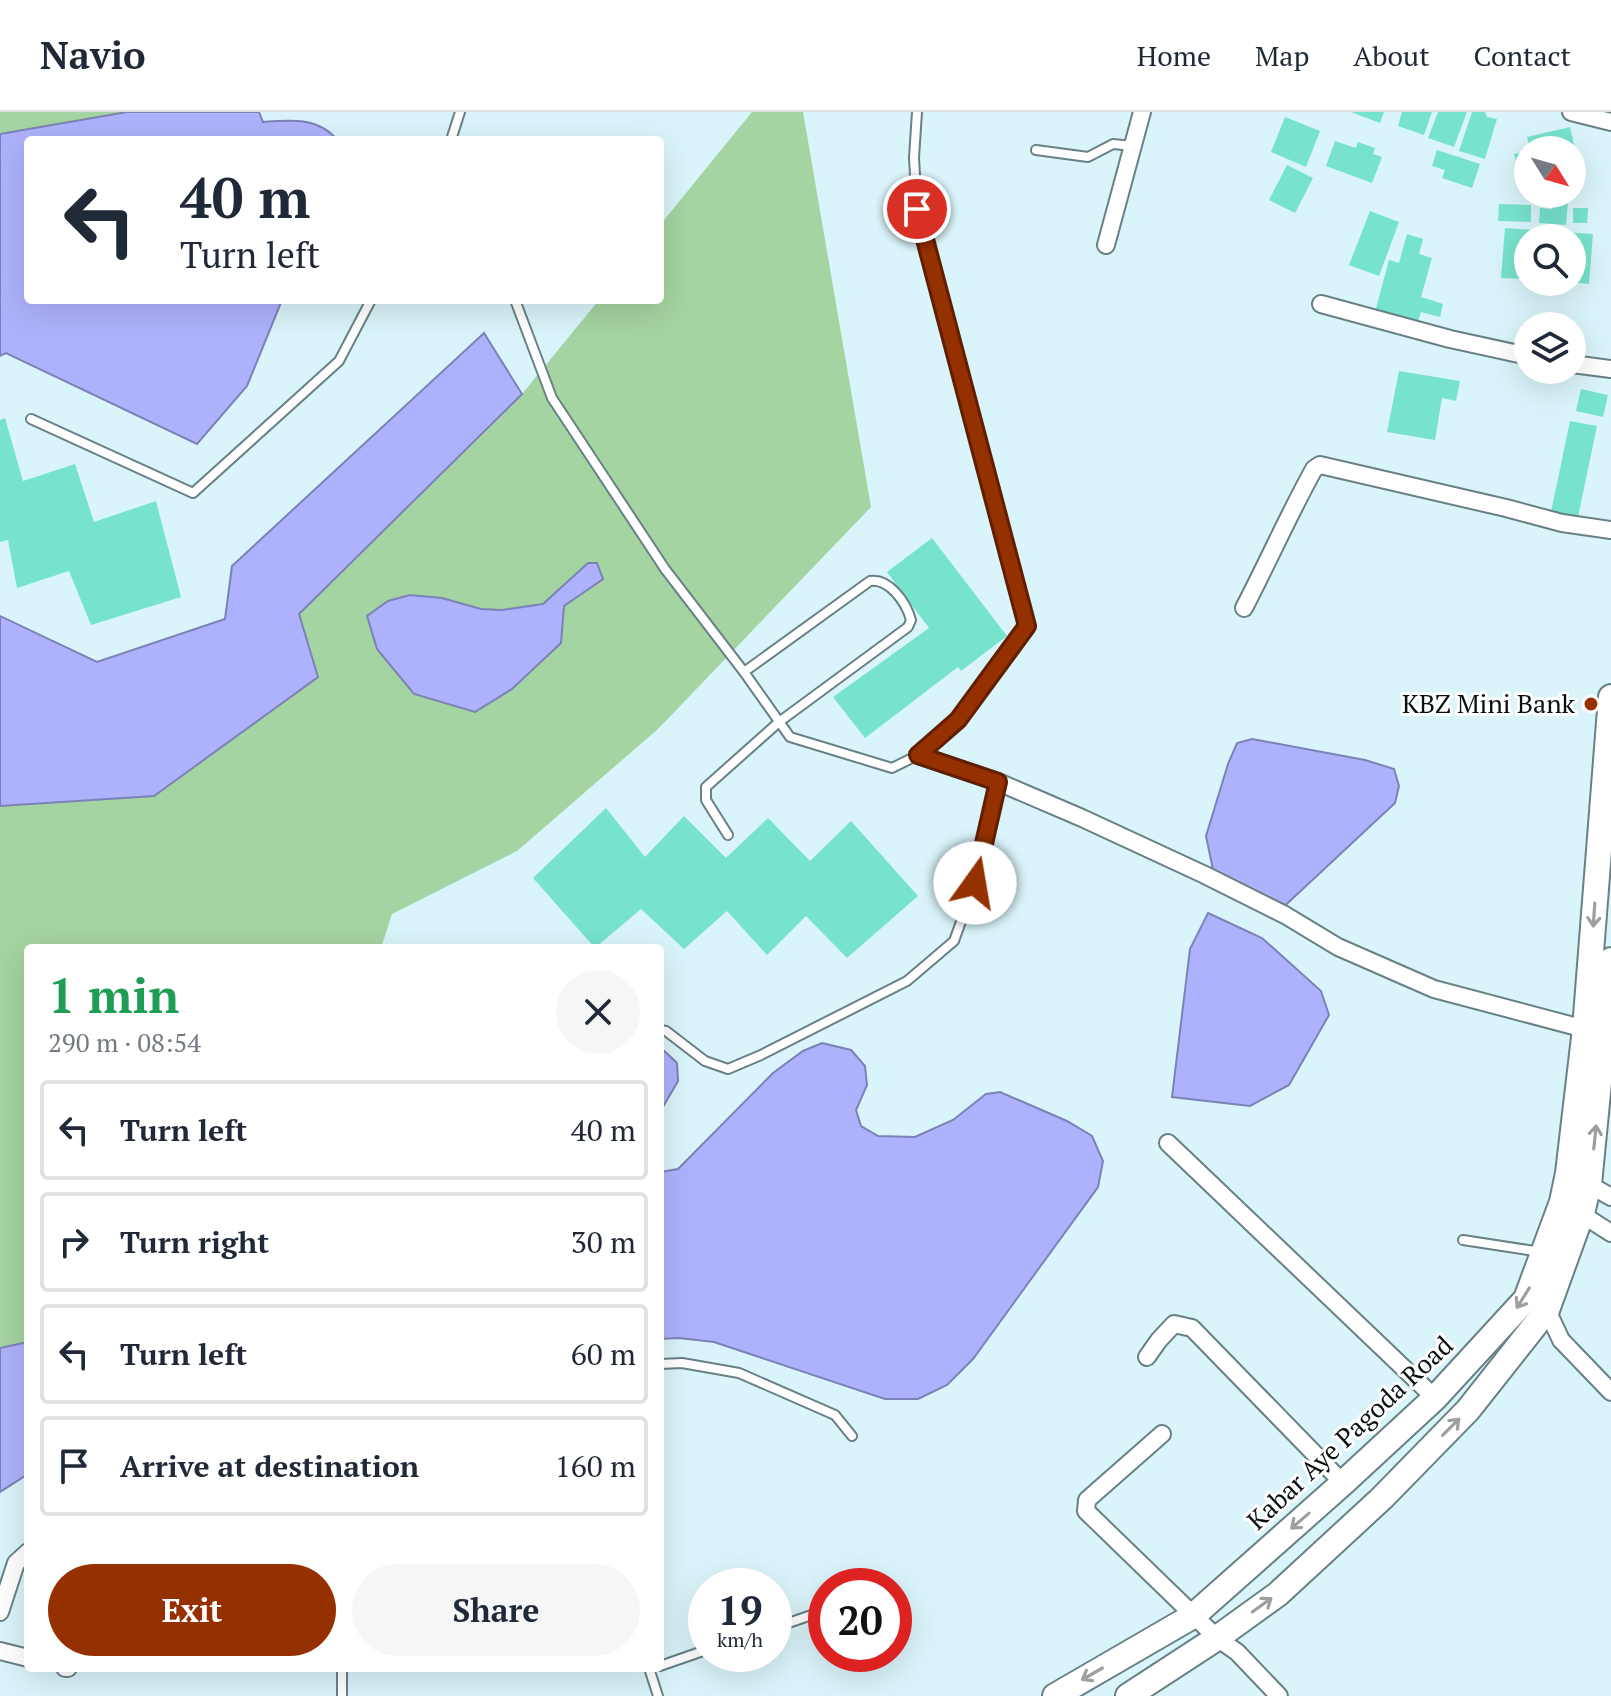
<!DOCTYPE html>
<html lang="en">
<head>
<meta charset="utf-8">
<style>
  body { margin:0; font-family:"PT Serif",serif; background:#f6f6f7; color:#1f2937; height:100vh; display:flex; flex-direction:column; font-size:30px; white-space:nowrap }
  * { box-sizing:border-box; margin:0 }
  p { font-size:26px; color:#747a83 }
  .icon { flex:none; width:44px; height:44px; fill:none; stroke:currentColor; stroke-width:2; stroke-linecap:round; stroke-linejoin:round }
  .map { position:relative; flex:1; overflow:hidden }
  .drawer { position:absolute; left:24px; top:832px; width:640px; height:728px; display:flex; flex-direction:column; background:#fff; border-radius:8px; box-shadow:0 8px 32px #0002 }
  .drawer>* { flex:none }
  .guide { position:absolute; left:24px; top:24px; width:640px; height:168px; border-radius:8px; box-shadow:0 8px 32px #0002; background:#fff; color:#1f2937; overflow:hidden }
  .needle { width:52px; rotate:127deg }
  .fabs { position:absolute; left:1514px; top:24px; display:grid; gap:16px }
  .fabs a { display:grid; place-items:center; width:72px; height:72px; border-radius:50%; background:#fff; box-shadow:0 8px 32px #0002; font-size:40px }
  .speed { position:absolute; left:688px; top:1456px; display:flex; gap:16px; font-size:40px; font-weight:700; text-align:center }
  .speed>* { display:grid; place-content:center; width:104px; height:104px; border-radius:50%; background:#fff; box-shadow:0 8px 32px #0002; line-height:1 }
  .speed small { font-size:20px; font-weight:400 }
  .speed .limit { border:12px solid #d22; background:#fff; color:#111 }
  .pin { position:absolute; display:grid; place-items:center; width:68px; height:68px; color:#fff; margin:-34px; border:4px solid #fff; border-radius:50%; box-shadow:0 2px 8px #0007 }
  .me { position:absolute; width:88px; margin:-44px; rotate:13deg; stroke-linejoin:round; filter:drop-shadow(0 0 6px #0008) }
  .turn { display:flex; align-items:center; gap:28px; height:168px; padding:0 24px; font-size:36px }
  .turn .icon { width:104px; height:104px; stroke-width:2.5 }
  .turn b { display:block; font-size:56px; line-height:68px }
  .round { display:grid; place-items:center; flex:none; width:84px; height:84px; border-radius:42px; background:#f6f6f7 }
  .summary { display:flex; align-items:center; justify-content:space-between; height:136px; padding:0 24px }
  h1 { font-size:48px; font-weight:600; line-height:60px; color:#1e9e55 }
  .button { display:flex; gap:16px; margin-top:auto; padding:16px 24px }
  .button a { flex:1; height:92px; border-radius:48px; background:#953000; color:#fff; font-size:32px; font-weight:600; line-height:92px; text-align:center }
  .button a+a { background:#f6f6f7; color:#1f2937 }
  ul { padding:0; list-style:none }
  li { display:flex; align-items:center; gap:24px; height:100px; margin:0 16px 12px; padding:0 8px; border:4px solid #e0e1e3; border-radius:8px }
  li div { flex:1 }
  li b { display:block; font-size:30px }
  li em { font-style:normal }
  header { display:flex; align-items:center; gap:48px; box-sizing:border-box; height:112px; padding:0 40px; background:#fff; border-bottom:2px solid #e0e1e3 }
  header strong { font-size:38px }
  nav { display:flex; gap:44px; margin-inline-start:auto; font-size:28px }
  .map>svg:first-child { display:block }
  .green { fill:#a4d4a1 }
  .water { fill:#aeb2fc; stroke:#7c82b6; stroke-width:2 }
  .building { fill:#78e3cc }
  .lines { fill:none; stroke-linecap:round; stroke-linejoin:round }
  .service-casing { stroke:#688086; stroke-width:12 }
  .minor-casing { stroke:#688086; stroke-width:20 }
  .primary-casing { stroke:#688086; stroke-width:28 }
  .service { stroke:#fff; stroke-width:8 }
  .minor { stroke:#fff; stroke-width:16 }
  .primary { stroke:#fff; stroke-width:24 }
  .oneway { stroke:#9ca0a1 }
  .route-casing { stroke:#611f00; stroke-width:20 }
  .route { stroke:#953000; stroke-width:14 }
  .poi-dot { fill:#953000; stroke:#fff; stroke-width:3 }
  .labels { text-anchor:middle; stroke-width:6; stroke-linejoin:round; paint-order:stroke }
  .poi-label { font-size:26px; fill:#081113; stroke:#fff; text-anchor:end }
  .street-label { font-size:26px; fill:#081113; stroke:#fff }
</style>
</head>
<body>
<header>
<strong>Navio</strong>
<nav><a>Home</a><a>Map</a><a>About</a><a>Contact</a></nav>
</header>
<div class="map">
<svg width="1611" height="1584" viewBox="0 0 1611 1584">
  <rect width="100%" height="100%" fill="#d9f4fa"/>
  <g class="green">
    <polygon points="0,0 127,0 0,22"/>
    <polygon points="752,0 803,0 871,395 658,617 517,739 392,802 381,836 28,836 28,1230 0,1236 0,694 154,684 299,502 522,282 599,188 660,188 660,113"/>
  </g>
  <g class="water">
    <path d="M127,0H259L263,10C290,8 319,5 337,28H28V188H282L247,274L197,332L6,241L0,244V22Z"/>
    <polygon points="484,221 522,282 299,502 318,565 154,684 0,694 0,504 97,550 225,507 232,454"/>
    <polygon points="588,451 597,451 603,467 564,494 561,531 512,577 475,600 414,582 377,537 367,504 388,489 410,483 442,486 481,497 502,498 543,492"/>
    <polygon points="1252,627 1365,648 1394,657 1399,674 1395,691 1276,802 1215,767 1206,724 1228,652 1237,631"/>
    <polygon points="1208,801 1262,826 1321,879 1329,903 1289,973 1250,994 1172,985 1190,837"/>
    <polygon points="822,931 851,938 865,954 867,973 856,998 861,1014 878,1024 915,1025 953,1008 986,982 1000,980 1067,1009 1092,1024 1103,1049 1098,1075 973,1247 947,1273 918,1287 885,1287 714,1230 679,1226 660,1227 660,1060 678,1057 773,961 803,939"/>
    <polygon points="660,935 677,951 678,969 660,1000"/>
    <polygon points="28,1230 28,1362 0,1380 0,1236"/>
  </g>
  <g class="building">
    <polygon points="1351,0 1384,0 1380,11"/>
    <polygon points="1402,0 1432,0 1424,23 1398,14"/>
    <polygon points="1438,0 1467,0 1454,35 1428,26"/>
    <polygon points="1472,0 1485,0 1487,5 1497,7 1485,47 1459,39"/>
    <polygon points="1285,5 1320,19 1306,55 1271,40"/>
    <polygon points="1570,15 1576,42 1572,42 1572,38 1530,38 1527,25"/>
    <polygon points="1335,29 1356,36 1358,30 1375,36 1373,42 1382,45 1372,71 1326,54"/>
    <polygon points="1437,38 1480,52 1472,76 1442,66 1445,58 1432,54"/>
    <polygon points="1528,39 1528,63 1520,65 1514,42"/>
    <polygon points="1287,53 1313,66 1295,101 1269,88"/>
    <polygon points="1552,88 1568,89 1566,113 1539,111 1540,96 1552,97"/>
    <polygon points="1499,92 1531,93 1531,110 1498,109"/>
    <polygon points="1573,96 1588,96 1587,111 1573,111"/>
    <polygon points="1370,99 1399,110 1379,164 1349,153"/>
    <polygon points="1505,116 1593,122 1589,172 1572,170 1572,126 1528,126 1528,167 1501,166"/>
    <polygon points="1407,122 1423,127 1419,142 1432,146 1421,185 1443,192 1440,205 1421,200 1417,212 1375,200 1389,148 1399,151"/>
    <polygon points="1399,259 1460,269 1456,289 1442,286 1435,328 1387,320"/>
    <polygon points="1581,277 1608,283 1603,305 1576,299"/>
    <polygon points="5,306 23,369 75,352 94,410 156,389 181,485 91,513 69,459 17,476 8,428 0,430 0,308"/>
    <polygon points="1570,309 1597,314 1578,405 1551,400"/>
    <polygon points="932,426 1007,524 961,559 958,555 865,626 833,585 929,516 887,460"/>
    <polygon points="606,696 645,745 684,704 726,746 768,706 810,749 851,709 918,784 847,846 806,804 767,843 727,799 684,837 641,797 595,836 533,766"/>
  </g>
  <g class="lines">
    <defs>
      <g id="service">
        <polyline points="451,28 460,0"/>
        <polyline points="1036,38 1088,45 1113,32 1133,34"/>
        <polyline points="515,188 552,286 665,457 744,560 790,625 892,656 918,643 958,608 1027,514 917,97 914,46 917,0"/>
        <polyline points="31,307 193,381 339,249 371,188"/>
        <path d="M728,723L706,688V675L779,610L908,515L911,508C906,490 889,466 870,469L744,560"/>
        <polyline points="660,918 666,919 705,949 728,957 761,943 907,869 954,829 975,771 998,670"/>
        <polyline points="1463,1128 1541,1140"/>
        <polyline points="660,1252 682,1251 739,1261 835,1303 852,1324"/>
        <polyline points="774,1516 826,1498"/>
        <polyline points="660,1554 706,1538"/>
        <polyline points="649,1556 658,1584"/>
        <polyline points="342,1584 342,1556"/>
      </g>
      <g id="minor">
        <polyline points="1571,0 1611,10"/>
        <polyline points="1106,133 1142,0"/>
        <polyline points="1321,192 1450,227 1528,244"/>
        <polyline points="1572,252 1611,257"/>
        <path d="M1244,496C1268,450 1289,402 1314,357L1320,353L1506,396L1562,411L1611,418"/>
        <polyline points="918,643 998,670 1082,706 1205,763 1285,803 1338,835 1434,877 1585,917"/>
        <polyline points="1168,1031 1435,1286"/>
        <polyline points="1581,1068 1611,1085"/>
        <polyline points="1575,1098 1611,1121"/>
        <polyline points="1547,1198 1561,1228 1611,1280"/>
        <polyline points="1147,1245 1159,1228 1174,1212 1192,1216 1343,1371"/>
        <polyline points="1162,1322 1087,1388 1086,1399 1217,1526 1237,1540 1279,1584"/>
        <polyline points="0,1500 16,1451 28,1440"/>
        <polyline points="0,1539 28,1546"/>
        <polyline points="65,1556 68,1556"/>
      </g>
      <g id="primary">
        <polyline points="1055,1584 1193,1504 1343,1371 1435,1286 1526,1187 1562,1090 1568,1061 1585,917 1611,585"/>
        <polyline points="1128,1584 1217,1526 1278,1482 1382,1386 1468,1298 1547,1198 1582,1101 1589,1072 1611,848"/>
      </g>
    </defs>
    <use href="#service" class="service-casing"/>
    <use href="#minor" class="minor-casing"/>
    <use href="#primary" class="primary-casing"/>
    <use href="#service" class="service"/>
    <use href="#minor" class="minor"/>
    <use href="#primary" class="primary"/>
  </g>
  <defs><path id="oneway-shaft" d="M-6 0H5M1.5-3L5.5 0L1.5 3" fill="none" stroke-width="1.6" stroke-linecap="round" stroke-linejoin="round" transform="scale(2)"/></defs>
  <g class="oneway">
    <use href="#oneway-shaft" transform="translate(1594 803) rotate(94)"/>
    <use href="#oneway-shaft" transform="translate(1595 1025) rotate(-84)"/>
    <use href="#oneway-shaft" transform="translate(1523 1186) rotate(122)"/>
    <use href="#oneway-shaft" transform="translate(1451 1315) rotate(-45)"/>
    <use href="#oneway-shaft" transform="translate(1300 1409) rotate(139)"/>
    <use href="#oneway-shaft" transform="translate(1262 1493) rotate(-36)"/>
    <use href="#oneway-shaft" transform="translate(1092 1562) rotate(150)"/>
  </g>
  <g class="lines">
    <defs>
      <polyline id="route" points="917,97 1027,514 958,608 918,643 998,670 975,771"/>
    </defs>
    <use href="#route" class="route-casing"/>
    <use href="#route" class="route"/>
  </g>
  <circle class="poi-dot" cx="1591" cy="592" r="8"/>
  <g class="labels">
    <g class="poi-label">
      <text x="1575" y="601">KBZ Mini Bank</text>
    </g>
    <g class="street-label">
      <text transform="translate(1350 1321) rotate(-43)" y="9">Kabar Aye Pagoda Road</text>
    </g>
  </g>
</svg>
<div class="fabs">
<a><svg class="needle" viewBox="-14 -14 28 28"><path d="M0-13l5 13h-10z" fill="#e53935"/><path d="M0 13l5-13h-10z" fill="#747a83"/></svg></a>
<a><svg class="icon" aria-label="search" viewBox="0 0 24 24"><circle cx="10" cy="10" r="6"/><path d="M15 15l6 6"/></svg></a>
<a><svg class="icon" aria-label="layers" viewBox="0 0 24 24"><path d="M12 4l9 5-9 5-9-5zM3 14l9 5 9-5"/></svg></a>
</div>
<div class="speed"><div>19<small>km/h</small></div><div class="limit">20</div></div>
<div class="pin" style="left:917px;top:97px;background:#d93025"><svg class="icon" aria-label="arrive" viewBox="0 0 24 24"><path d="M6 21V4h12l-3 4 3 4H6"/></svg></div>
<svg class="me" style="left:975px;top:771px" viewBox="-20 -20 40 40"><circle r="19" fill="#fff"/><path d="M0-13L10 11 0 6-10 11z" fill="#953000"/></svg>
<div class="guide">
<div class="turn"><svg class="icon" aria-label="left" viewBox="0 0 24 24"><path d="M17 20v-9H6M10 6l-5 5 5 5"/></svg><div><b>40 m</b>Turn left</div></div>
</div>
<section class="drawer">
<div class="summary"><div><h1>1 min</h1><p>290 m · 08:54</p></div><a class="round"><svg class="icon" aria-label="close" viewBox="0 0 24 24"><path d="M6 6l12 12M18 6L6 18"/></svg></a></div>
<ul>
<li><svg class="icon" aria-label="left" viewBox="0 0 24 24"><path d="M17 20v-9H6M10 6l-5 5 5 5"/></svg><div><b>Turn left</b></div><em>40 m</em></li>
<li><svg class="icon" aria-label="right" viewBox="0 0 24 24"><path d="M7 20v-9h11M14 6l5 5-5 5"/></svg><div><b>Turn right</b></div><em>30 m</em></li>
<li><svg class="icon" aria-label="left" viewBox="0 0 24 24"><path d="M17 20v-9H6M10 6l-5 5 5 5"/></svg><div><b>Turn left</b></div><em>60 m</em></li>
<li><svg class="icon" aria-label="arrive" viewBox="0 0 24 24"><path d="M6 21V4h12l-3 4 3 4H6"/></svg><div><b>Arrive at destination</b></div><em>160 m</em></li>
</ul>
<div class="button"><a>Exit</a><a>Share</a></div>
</section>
</div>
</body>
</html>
